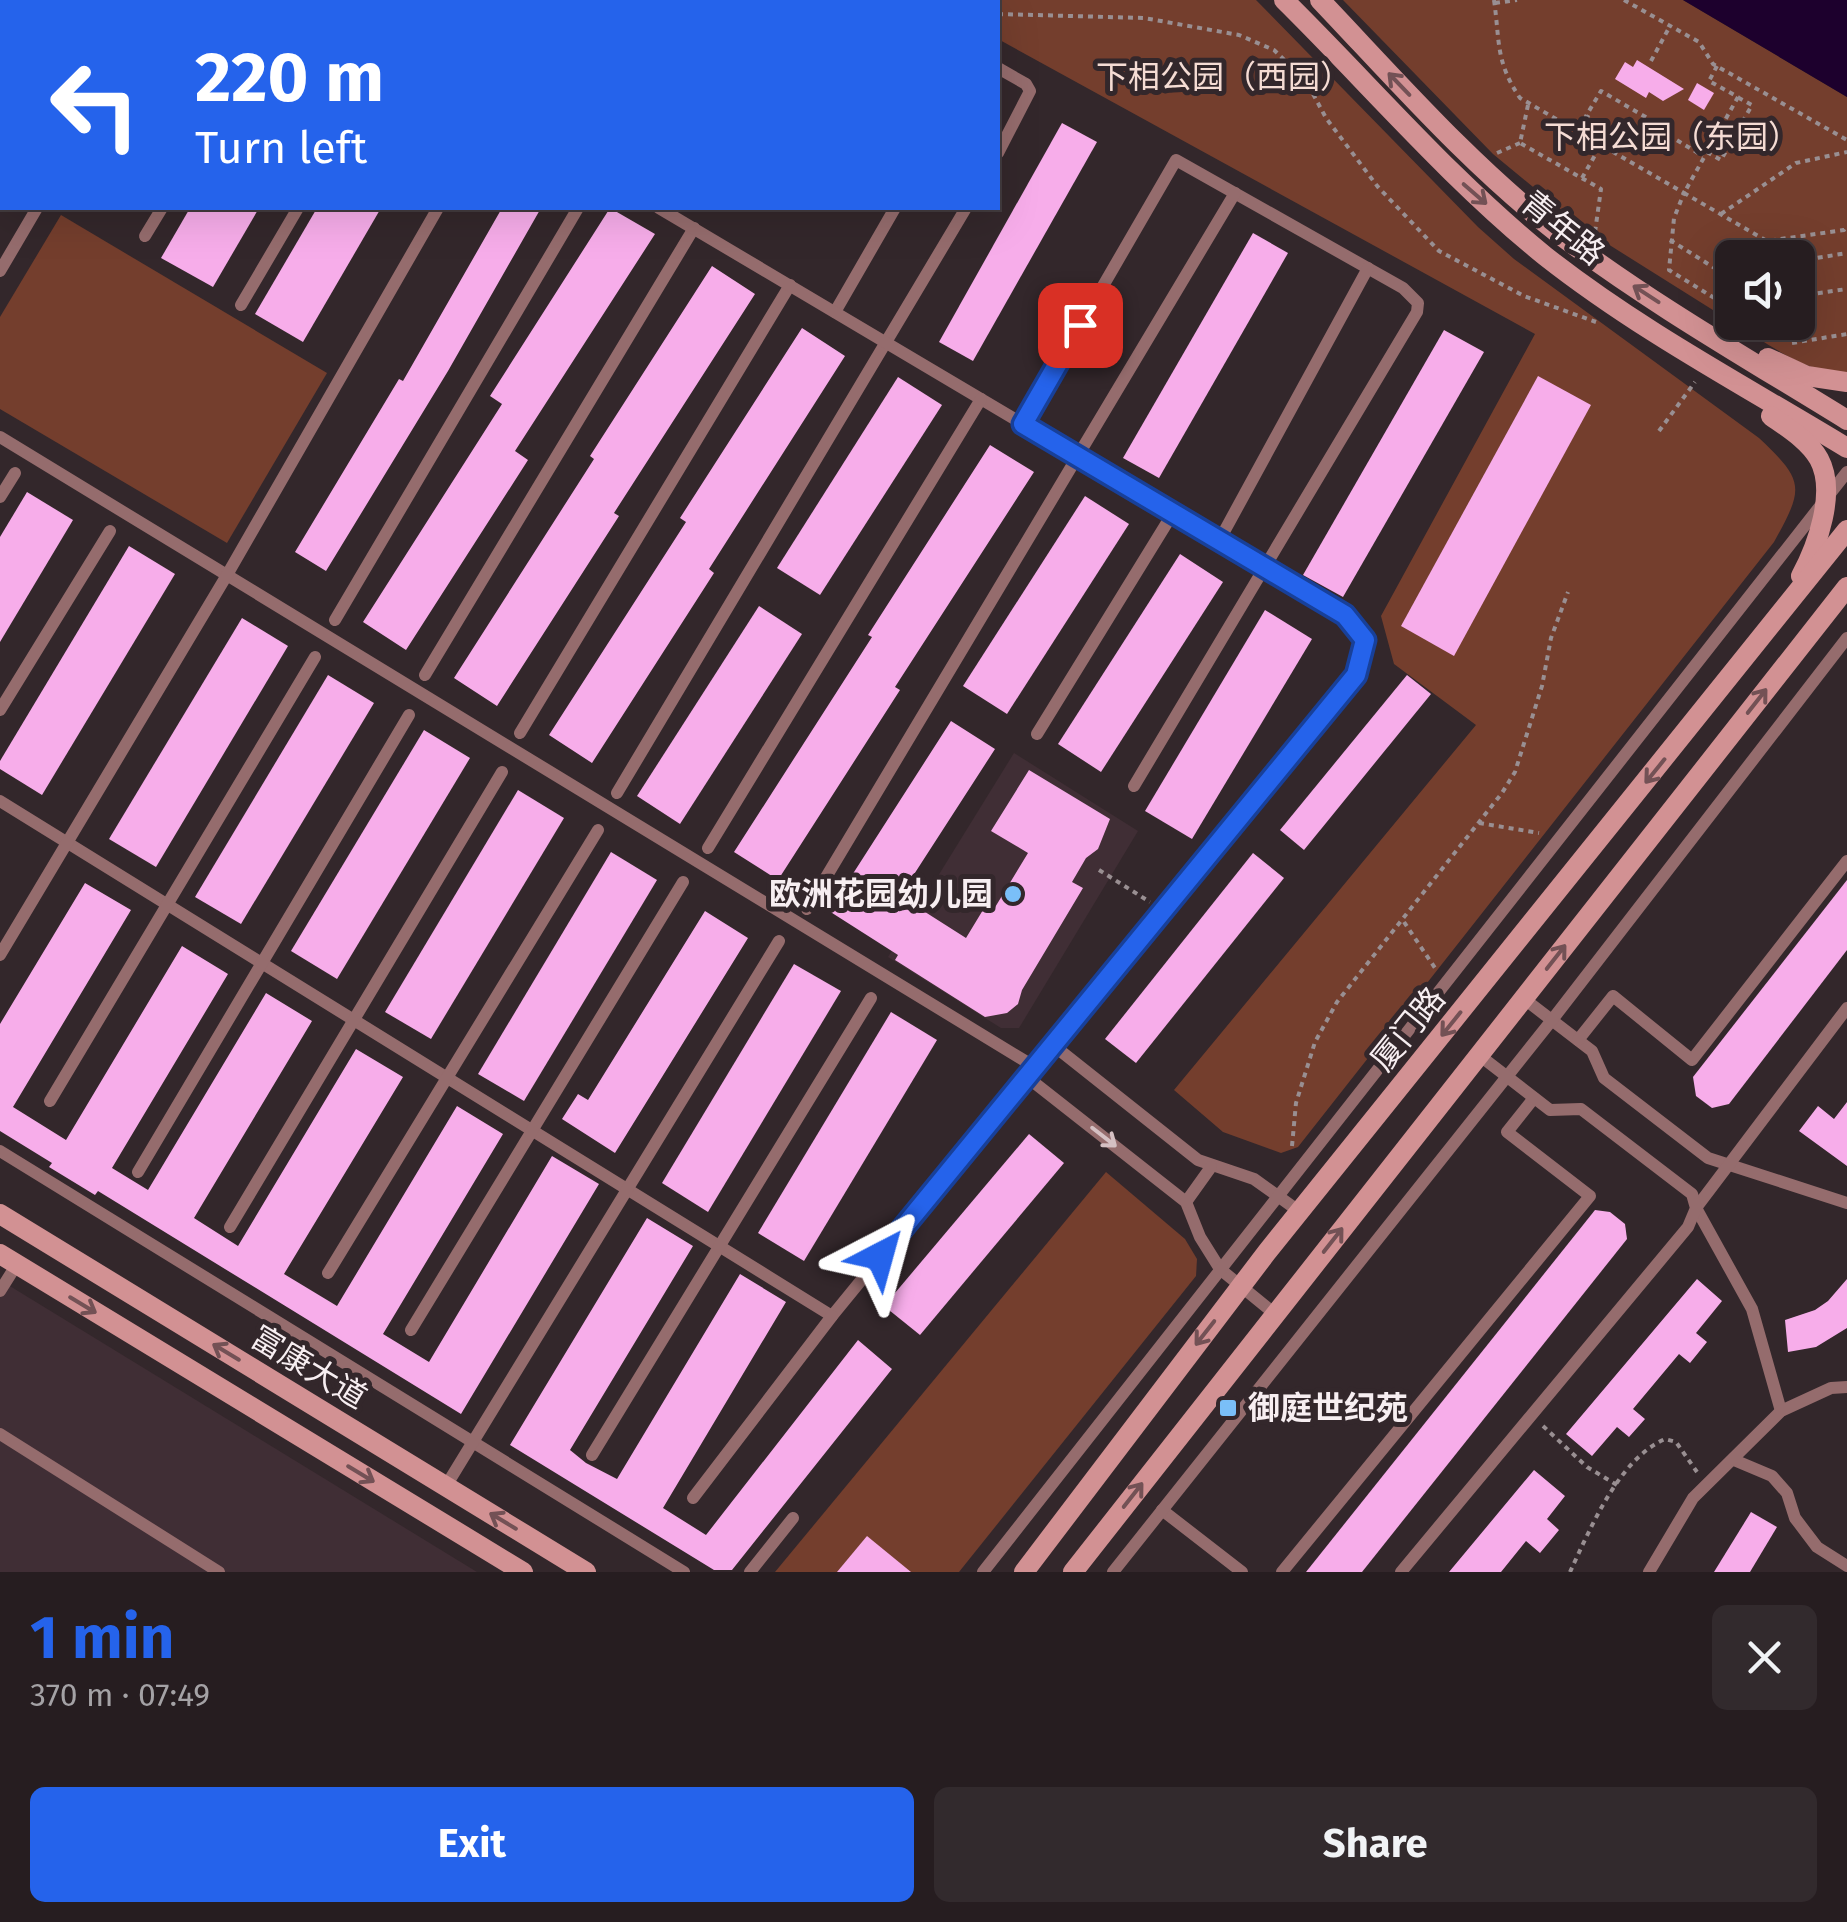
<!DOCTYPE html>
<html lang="en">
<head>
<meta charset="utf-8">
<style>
  body { margin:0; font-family:"Fira Sans","Noto Sans SC",sans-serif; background:#322a2d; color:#f1f3f6; height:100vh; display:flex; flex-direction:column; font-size:38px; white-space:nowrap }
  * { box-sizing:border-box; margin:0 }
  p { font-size:32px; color:#a4a2a5 }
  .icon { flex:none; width:55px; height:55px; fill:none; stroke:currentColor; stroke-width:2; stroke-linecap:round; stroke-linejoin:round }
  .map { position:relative; height:1572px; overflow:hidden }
  .details { display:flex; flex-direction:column; background:#261d20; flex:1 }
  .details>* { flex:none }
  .hud { position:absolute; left:0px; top:0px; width:1000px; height:210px; box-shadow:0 10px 40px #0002,0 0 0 2px #423b3e; background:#2563eb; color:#fff; overflow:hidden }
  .controls { position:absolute; left:1715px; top:240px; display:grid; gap:20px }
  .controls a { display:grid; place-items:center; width:100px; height:100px; border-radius:15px; background:#261d20; box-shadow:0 10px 40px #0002,0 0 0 2px #423b3e; font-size:50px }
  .pin { position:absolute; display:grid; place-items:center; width:85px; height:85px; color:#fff; margin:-42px; border-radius:20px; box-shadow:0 5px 15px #0006 }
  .me { position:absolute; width:110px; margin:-55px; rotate:39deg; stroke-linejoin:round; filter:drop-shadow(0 0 8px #0008) }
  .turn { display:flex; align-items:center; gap:35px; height:210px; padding:0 30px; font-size:45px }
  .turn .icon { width:130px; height:130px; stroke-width:2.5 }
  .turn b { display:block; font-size:70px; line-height:85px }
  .round { display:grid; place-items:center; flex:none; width:105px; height:105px; border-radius:15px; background:#322a2d }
  .overview { display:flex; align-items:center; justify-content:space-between; height:170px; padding:0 30px }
  h1 { font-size:60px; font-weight:700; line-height:75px; color:#2563eb }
  .action { display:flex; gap:20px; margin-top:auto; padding:20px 30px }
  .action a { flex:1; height:115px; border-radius:15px; background:#2563eb; color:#fff; font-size:40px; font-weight:700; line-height:115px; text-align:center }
  .action a+a { background:#322a2d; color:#f1f3f6 }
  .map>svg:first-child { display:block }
  .built { fill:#402e35 }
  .green { fill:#743e2d }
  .water { fill:#1d002d }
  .building { fill:#f7adea }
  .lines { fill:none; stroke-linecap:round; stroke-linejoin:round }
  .path { stroke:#998f92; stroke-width:4; stroke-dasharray:5 5; stroke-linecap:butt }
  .lane { stroke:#956c6d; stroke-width:12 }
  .secondary { stroke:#d29193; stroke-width:20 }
  .oneway { stroke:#735155 }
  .oneway2 { stroke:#d5c0c3 }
  .route-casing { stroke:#184099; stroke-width:25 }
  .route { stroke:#2563eb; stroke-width:18 }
  .poi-dot { fill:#7abff8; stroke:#33272b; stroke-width:4 }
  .labels { text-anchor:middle; stroke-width:10; stroke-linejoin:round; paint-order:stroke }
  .park-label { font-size:32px; fill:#f5dcd4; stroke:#33272b }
  .street-label { font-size:32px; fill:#f7eef1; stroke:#33272b }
  .poi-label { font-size:32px; font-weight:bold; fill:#f7eef1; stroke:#33272b; text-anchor:end }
</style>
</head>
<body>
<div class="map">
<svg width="1847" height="1572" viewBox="0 0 1847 1572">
  <rect width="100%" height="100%" fill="#33272b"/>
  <g class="built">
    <polygon points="1014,753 1138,831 1019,1028 1001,1028 888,957"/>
    <polygon points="0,1280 477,1572 0,1572"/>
  </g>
  <g class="green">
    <path d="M926,0H1256L1478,227L1514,259L1759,438C1805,481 1804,488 1774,542L1298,1147L1281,1153L1223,1132L1174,1090L1476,725L1394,664L1381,616L1535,334L998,39V2Z"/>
    <path d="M1343,0H1683L1847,97V373C1805,374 1767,343 1733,322H1798V258H1732V322L1584,229L1493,154Z"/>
    <polygon points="61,215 327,373 227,543 0,409 0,317"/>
    <polygon points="1106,1172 1185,1239 1197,1259 1196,1276 959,1572 775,1572"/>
  </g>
  <polygon class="water" points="1683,0 1847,0 1847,97"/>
  <g class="building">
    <polygon points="1637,60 1684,89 1663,101 1649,92 1646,98 1615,79 1625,62 1633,67"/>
    <polygon points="1697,83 1714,93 1704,110 1688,100"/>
    <polygon points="1062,123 1097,142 973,361 939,342"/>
    <polygon points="190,208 259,208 213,287 161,258"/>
    <polygon points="317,208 381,208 303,342 255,314"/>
    <polygon points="502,208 541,208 448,371 326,571 295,552 399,379 403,381"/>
    <polygon points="610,208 655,234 515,451 528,460 406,650 363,622 502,404 490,396"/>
    <polygon points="1253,233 1288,253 1159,478 1123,458"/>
    <polygon points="712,266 755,294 614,513 619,516 497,706 454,678 594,459 590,456"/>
    <polygon points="802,328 845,356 709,569 714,573 592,763 549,735 686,522 680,518"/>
    <polygon points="1444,330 1484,352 1343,597 1303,575"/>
    <polygon points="1538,376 1591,405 1454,656 1401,626"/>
    <polygon points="898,377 942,405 820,595 777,568"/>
    <polygon points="990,445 1034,472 895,687 900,690 778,880 734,852 872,637 868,635"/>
    <polygon points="27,492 73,520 0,642 0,537"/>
    <polygon points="1085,496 1129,524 1007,714 963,686"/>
    <polygon points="129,546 175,574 42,795 0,769 0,761"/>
    <polygon points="1180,554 1223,582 1101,772 1058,744"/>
    <polygon points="759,606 802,634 680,824 637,796"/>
    <polygon points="1265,610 1312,639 1192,839 1145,811"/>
    <polygon points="242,618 288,646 156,867 109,839"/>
    <polygon points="328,675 374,703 241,924 195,897"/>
    <polygon points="1407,675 1431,694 1304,850 1280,830"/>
    <polygon points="951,721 995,749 900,896 966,938 986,905 994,909 1028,853 991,831 1029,770 1110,819 1098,849 1086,858 1072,882 1083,888 1022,990 1018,1004 1007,1013 985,1017 895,960 898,955 829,911"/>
    <polygon points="424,730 470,758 337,979 291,951"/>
    <polygon points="518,790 564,818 431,1039 385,1012"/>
    <polygon points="611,852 657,880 524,1101 478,1074"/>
    <polygon points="1253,853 1284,878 1136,1063 1105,1039"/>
    <polygon points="1847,880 1847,950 1729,1104 1712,1108 1696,1096 1693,1077"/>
    <polygon points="85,883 131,910 13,1107 66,1140 182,946 228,974 112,1168 148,1190 266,993 312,1021 194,1218 238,1246 356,1049 403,1077 284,1274 337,1306 457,1106 503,1134 383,1334 429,1362 552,1156 599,1184 461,1414 98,1191 95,1195 49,1167 52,1163 0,1131 0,1024"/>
    <polygon points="705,911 748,938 615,1153 562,1119 578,1094 588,1100"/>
    <polygon points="794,964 841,991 708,1212 662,1183"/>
    <polygon points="891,1012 937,1040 804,1261 758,1233"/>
    <polygon points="1847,1102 1847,1166 1799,1131 1818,1106 1834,1119"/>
    <polygon points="1029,1134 1064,1163 920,1335 884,1306"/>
    <polygon points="1595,1210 1610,1212 1625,1224 1627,1239 1362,1572 1306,1572"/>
    <polygon points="647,1218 693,1246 570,1450 586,1463 617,1479 740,1274 786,1302 663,1508 706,1535 858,1340 892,1369 732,1570 714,1570 510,1445"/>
    <polygon points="1697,1279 1722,1301 1696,1333 1707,1342 1690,1363 1679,1354 1633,1409 1645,1419 1629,1437 1617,1427 1592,1456 1566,1434"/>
    <polygon points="1847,1279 1847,1328 1816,1347 1788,1352 1785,1320 1815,1310 1828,1301"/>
    <polygon points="1534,1470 1565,1496 1547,1519 1559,1530 1540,1553 1526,1541 1501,1572 1449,1572"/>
    <polygon points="1751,1512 1777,1527 1750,1572 1714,1572"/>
    <polygon points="867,1536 911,1572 837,1572"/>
  </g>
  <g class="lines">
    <g class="path">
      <polyline points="925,0 929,2"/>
      <path d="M1494,0C1500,41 1495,61 1520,98L1684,193L1674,218L1669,270L1732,309"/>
      <polyline points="1624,0 1699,42 1713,64 1847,140"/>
      <polyline points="1495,3 1517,0"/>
      <polyline points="998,14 1144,18 1239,35 1274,50 1306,81 1326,118 1378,187 1439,251 1524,296 1596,322"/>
      <polyline points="1651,61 1670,26"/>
      <polyline points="1717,66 1709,81 1738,97 1684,193 1767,241 1844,230 1847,226"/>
      <polyline points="1528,105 1520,143 1601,189 1595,232"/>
      <polyline points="1642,131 1660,141 1670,136 1703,156"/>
      <polyline points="1707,152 1721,160 1752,105 1739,98"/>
      <polyline points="1497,153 1520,143"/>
      <polyline points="1582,178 1610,129 1586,116 1601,91 1649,119 1635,144 1610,129"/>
      <polyline points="1721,214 1796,163 1847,152"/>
      <polyline points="1670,240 1732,279"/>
      <polyline points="1767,241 1773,258"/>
      <polyline points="1798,261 1847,253"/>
      <polyline points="1798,296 1847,289"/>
      <polyline points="1753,322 1775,336"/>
      <polyline points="1792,343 1847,334"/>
      <polyline points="1659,431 1695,382"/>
      <polyline points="1479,823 1539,833"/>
      <polyline points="1099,870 1150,902"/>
      <polyline points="1404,922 1435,968"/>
      <polyline points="1292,1146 1296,1103 1315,1042 1337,1002 1502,793 1515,772 1542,686 1551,638 1568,592"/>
      <polyline points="1543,1426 1587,1467 1617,1485"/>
      <path d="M1570,1572C1591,1527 1619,1459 1665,1439L1676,1442L1697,1472"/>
    </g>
    <g class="lane">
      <polyline points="271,0 276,2"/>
      <polyline points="675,0 679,2"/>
      <polyline points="27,2 29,0"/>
      <polyline points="156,2 158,0"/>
      <polyline points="417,2 418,0"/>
      <polyline points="555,2 557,0"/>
      <polyline points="0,48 2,44"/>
      <polyline points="998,68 1026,84 1030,91 998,153"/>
      <polyline points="145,236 162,208"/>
      <polyline points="0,271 37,208"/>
      <polyline points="241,305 298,208"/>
      <polyline points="835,312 895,208"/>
      <polyline points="1023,424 1176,160 1403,288 1418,303 1417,312 1134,786"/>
      <polyline points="0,437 1035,1067"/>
      <polyline points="0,497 15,473"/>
      <polyline points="1219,541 1368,268"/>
      <polyline points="335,620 578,208"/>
      <polyline points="425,675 694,228"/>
      <polyline points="0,710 110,531"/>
      <polyline points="520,733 790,285"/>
      <polyline points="1037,734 1173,513"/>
      <polyline points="617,793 966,208"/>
      <polyline points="0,801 832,1316 1356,675 1365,640 1345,615 659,208"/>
      <polyline points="708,848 981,399"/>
      <polyline points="807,909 1235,193"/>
      <polyline points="0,955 227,575 438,208"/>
      <polyline points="1523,998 1592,1051 1604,1078 1708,1158 1847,1203"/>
      <polyline points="1578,1040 1613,996 1692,1060 1847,861"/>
      <polyline points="1053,1045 1198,1160 1254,1179 1300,1212"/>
      <polyline points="1027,1077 1186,1202 1200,1237 1220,1269 1275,1314"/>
      <polyline points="50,1101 315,657"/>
      <polyline points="0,1151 684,1572"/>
      <polyline points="138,1172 409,715"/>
      <polyline points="1186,1202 1211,1167"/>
      <polyline points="230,1227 502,772"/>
      <polyline points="328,1273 598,830"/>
      <polyline points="0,1291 17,1264"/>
      <polyline points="411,1330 683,882"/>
      <polyline points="1781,1411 1752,1309 1696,1208 1847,1008"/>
      <polyline points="0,1434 219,1572"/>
      <polyline points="592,1455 871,998"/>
      <polyline points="1734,1460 1772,1476 1787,1493 1795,1518 1817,1547 1847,1566"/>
      <polyline points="446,1486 779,941"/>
      <polyline points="693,1498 832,1316"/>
      <polyline points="1162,1510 1242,1572"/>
      <polyline points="750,1572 793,1518"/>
      <polyline points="983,1572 1847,472"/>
      <polyline points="1113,1572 1552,1020 1847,638"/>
      <polyline points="1282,1572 1590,1196 1507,1132 1534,1098"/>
      <polyline points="1401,1572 1688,1227 1696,1208 1692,1194 1581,1109 1550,1110 1479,1055"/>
      <polyline points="1649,1572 1693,1498 1781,1411 1831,1388 1847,1387"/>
    </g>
    <g class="secondary">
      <path d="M1284,0C1371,86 1450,179 1545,256C1639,330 1745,386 1847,448"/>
      <path d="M1320,0C1397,81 1471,166 1559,234C1650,303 1750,360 1847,420"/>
      <polyline points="1768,358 1807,376 1847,382"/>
      <path d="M1771,416C1788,428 1809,441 1819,459C1837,492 1817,546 1801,576"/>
      <polyline points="0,1214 586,1572"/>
      <polyline points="0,1254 523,1572"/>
      <polyline points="1024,1572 1267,1252 1847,530"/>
      <polyline points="1073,1572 1847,587"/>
    </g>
  </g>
  <defs><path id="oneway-shaft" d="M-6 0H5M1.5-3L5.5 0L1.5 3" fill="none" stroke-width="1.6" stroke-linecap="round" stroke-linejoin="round" transform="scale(2.5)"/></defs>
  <g class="oneway">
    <use href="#oneway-shaft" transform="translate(1399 84) rotate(-134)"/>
    <use href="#oneway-shaft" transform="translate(1475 194) rotate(41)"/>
    <use href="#oneway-shaft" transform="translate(1646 294) rotate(-147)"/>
    <use href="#oneway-shaft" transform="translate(1757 701) rotate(-52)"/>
    <use href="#oneway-shaft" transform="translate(1655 771) rotate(129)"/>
    <use href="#oneway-shaft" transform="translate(1556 957) rotate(-52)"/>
    <use href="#oneway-shaft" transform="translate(1451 1024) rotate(129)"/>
    <use href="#oneway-shaft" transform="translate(1333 1240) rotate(-52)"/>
    <use href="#oneway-shaft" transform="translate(83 1305) rotate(31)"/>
    <use href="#oneway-shaft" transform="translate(1205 1333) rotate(128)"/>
    <use href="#oneway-shaft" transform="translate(226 1352) rotate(-149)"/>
    <use href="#oneway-shaft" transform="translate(361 1474) rotate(31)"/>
    <use href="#oneway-shaft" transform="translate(1133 1495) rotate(-52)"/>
    <use href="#oneway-shaft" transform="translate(503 1521) rotate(-149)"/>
  </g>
  <use class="oneway2" href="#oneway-shaft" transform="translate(1104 1137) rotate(38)"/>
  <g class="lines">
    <defs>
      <polyline id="route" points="880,1256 1356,675 1365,640 1345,615 1023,424 1080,325"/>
    </defs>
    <use href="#route" class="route-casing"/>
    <use href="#route" class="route"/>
  </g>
  <g class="poi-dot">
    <circle cx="1013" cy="894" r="10"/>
    <rect x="1218" y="1398" width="20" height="20" rx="5"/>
  </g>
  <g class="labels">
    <g class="park-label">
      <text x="1224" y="88">下相公园（西园）</text>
      <text x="1672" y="148">下相公园（东园）</text>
    </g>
    <g class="street-label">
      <text transform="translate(1563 228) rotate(39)" y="11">青年路</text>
      <text transform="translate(1408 1029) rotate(-51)" y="11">厦门路</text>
      <text transform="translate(309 1367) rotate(31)" y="11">富康大道</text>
    </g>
    <g class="poi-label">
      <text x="993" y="905">欧洲花园幼儿园</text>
      <text x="1248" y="1419" text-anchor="start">御庭世纪苑</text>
    </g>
  </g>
</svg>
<div class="controls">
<a><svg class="icon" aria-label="sound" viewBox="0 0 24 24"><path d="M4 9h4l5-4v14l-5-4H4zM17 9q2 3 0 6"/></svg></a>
</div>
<div class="pin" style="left:1080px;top:325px;background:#d93025"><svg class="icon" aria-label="arrive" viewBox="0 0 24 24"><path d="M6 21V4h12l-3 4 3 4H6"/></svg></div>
<svg class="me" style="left:880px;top:1256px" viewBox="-20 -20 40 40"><path d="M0-17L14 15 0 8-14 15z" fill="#2563eb" stroke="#fff" stroke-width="4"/></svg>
<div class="hud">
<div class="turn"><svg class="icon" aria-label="left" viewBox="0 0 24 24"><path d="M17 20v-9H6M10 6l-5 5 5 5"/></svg><div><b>220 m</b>Turn left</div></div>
</div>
</div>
<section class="details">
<div class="overview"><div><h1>1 min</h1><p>370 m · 07:49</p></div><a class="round"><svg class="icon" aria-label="close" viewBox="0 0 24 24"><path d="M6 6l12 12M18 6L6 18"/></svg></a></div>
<div class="action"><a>Exit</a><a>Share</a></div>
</section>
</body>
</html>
